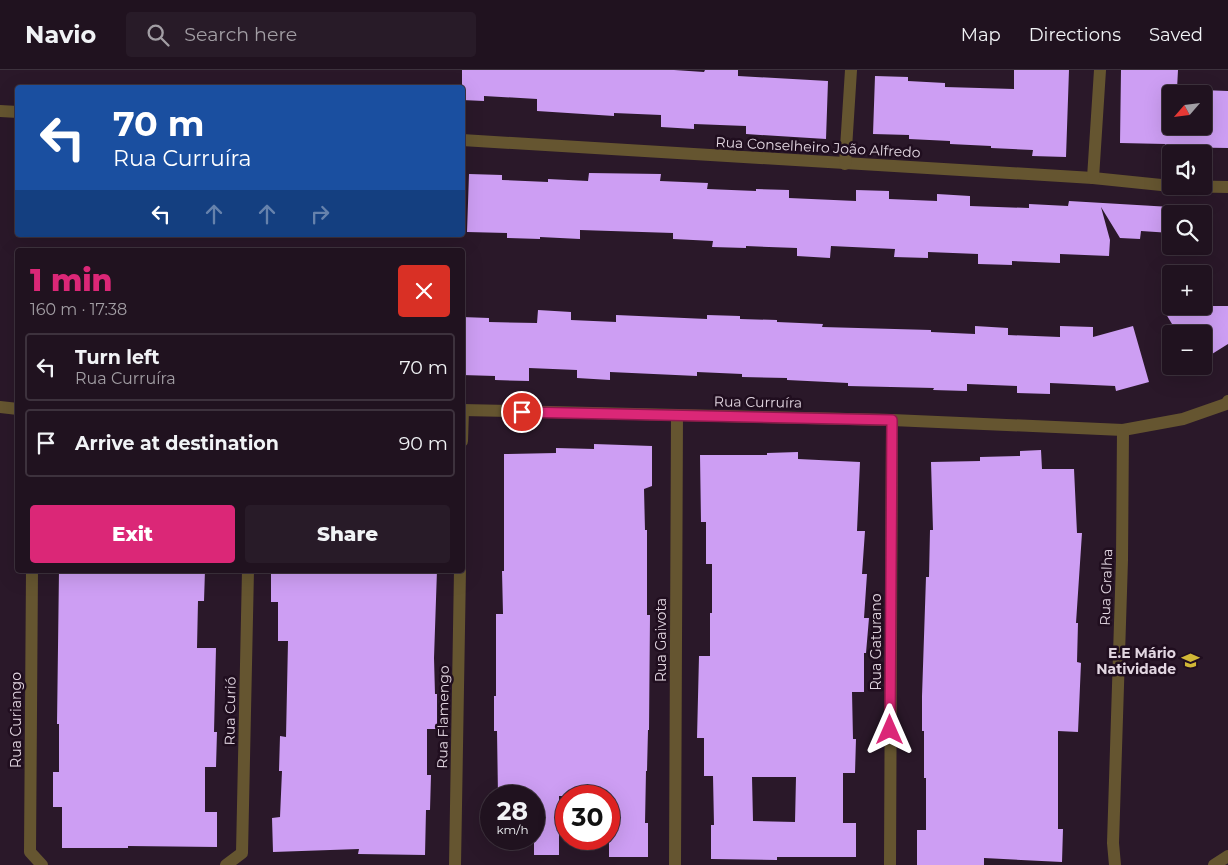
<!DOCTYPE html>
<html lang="en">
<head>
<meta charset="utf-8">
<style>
  body { margin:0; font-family:Montserrat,sans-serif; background:#281b28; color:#f1f3f6; height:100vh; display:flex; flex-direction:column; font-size:19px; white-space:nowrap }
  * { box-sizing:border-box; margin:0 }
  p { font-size:16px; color:#a29ea4 }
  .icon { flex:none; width:28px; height:28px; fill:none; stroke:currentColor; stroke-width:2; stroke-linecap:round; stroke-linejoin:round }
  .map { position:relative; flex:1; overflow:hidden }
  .side { position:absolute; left:15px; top:178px; width:450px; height:325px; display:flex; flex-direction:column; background:#20121f; border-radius:5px; box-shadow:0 5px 20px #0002,0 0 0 1px #3d323d }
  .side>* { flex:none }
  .banner { position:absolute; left:15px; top:15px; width:450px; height:152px; border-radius:5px; box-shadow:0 5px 20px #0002,0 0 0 1px #3d323d; background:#1a4fa0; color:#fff; overflow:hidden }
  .needle { width:32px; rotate:242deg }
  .buttons { position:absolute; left:1162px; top:15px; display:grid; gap:10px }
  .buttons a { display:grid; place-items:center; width:50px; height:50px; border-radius:5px; background:#20121f; box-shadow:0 5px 20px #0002,0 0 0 1px #3d323d; font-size:25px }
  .speed { position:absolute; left:480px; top:715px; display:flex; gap:10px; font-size:25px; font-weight:700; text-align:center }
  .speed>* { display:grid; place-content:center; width:65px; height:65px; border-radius:50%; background:#20121f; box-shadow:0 5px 20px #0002,0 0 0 1px #3d323d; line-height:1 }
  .speed small { font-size:12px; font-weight:400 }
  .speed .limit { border:8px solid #d22; background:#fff; color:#111 }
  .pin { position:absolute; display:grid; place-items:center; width:42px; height:42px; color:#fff; margin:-21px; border:2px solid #fff; border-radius:50%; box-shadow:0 1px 5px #0007 }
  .me { position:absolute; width:55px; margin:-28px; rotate:0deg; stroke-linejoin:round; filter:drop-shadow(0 0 4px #0008) }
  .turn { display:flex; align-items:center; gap:18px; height:105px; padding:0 15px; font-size:22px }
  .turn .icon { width:65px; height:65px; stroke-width:2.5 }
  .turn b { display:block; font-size:35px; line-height:42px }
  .lanes { display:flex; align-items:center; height:48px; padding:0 15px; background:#0003; justify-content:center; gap:25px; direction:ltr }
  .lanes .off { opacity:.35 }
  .round { display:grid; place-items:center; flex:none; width:52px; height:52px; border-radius:5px; background:#281b28 }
  .headline { display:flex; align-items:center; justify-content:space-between; height:85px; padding:0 15px }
  h1 { font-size:30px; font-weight:800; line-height:38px; color:#db2777 }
  .cta { display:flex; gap:10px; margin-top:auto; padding:10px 15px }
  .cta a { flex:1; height:58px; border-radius:5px; background:#db2777; color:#fff; font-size:20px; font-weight:800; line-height:58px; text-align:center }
  .cta a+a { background:#281b28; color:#f1f3f6 }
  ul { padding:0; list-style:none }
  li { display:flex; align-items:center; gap:15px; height:68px; margin:0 10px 8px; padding:0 5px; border:2px solid #3d323d; border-radius:5px }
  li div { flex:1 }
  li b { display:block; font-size:19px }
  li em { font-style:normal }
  header { display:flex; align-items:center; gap:30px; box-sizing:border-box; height:70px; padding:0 25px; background:#20121f; border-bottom:1px solid #3d323d }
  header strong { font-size:24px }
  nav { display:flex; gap:28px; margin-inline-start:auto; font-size:18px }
  .search { width:350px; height:45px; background:#281b28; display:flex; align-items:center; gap:12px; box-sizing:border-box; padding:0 18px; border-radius:5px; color:#a29ea4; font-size:19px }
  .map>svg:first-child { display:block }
  .building { fill:#cd9ef3; fill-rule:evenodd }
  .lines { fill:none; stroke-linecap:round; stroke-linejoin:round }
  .minor { stroke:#655530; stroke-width:12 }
  .route-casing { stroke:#8e194d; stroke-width:12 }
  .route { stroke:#db2777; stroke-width:9 }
  .labels { text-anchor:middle; stroke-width:5; stroke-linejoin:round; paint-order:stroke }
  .street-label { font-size:14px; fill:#e2d6e1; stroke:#200e1f }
  .poi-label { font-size:14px; font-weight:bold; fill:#e2d6e1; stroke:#200e1f; text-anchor:end }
</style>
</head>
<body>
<header>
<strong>Navio</strong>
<div class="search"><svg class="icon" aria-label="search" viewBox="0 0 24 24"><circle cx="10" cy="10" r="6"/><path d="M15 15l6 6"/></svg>Search here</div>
<nav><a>Map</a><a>Directions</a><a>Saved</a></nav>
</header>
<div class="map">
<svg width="1228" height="795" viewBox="0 0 1228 795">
  <rect width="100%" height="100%" fill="#2a1829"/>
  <g class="building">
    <polygon points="462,0 674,0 704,2 705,0 738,0 738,6 828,11 826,69 746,64 746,56 694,54 694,59 661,57 661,45 614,43 614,46 537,41 537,29 484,26 484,31 462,30"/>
    <polygon points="1014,0 1069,0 1066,87 1032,86 1033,80 991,78 991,76 950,74 950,71 909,69 909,65 873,64 875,6 908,7 908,11 945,13 945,17 1014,19"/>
    <path d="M1121,0H1178L1177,19L1228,21V78L1165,77V74L1120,73ZM1171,24H1204V56H1171Z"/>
    <polygon points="589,103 661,104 660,111 708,113 707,119 756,121 756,119 789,120 789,128 856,131 856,120 889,121 889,129 937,131 937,124 970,126 970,136 1029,138 1029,134 1068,136 1069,131 1171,137 1171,163 1141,161 1140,169 1120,168 1101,137 1110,170 1109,186 1060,184 1060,193 1012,191 1012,195 978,194 978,184 928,182 928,188 894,187 895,179 831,176 830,188 797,186 797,178 746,176 746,178 712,177 713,171 673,169 673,163 580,160 580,169 540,167 540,169 507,168 507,163 467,162 469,104 502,105 502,110 548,112 548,109 588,111"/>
    <polygon points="1179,236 1228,236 1228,274 1204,289 1204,264 1178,264 1166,244"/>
    <polygon points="538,240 571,242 571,250 616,252 616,245 707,249 707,245 740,246 740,249 777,250 777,252 823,254 822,257 931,260 931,262 975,264 975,256 1008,258 1008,265 1060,267 1060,256 1093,257 1093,267 1133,256 1149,312 1116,321 1115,316 1050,313 1050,324 1017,323 1017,316 967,314 967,321 933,320 934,318 848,316 848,313 787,310 787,308 742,307 742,304 697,302 697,306 610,302 610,310 577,308 577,300 529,298 529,311 495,310 495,306 462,305 462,247 489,248 489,252 537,253"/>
    <polygon points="594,374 652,376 652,416 644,419 645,460 647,460 647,545 650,545 649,660 648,660 647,701 646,701 645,753 648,753 648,787 609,787 609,726 559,726 559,785 534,785 534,726 498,726 497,661 494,661 494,626 496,626 496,544 503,544 502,501 504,501 504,384 556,383 556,378 594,379"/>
    <polygon points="1041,380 1042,399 1074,399 1077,463 1082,463 1076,553 1078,553 1077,592 1081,593 1078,662 1058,661 1058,759 1063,759 1062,792 984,788 984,795 917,795 917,760 926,760 926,708 924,708 924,661 922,661 922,626 926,507 929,507 930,460 933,460 931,392 980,391 980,387 1020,386 1020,381"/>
    <path d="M798,382V389L860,392L857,461H865L862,504H867L864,548H869L866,583H864V622H852L853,669H856L855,703H843V753H856V787H777V790L711,789V755H714L713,706H704V668H697L699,586H710V543H712V494H706V452H701L700,385H767V383ZM752,707H796L795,752L753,751Z"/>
    <polygon points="59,500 205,500 204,531 198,531 197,578 216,578 214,662 217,662 216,697 205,697 205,742 217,742 217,777 128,776 128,778 62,778 62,737 53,737 53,702 59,702 59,654 57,654"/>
    <polygon points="271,500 437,500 434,588 435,624 437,624 437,659 427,659 427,705 431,705 430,740 426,740 425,785 358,784 359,779 273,782 272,748 280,747 282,701 279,701 280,666 286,667 288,571 278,571 278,532 271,532"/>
  </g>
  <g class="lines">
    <g class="minor">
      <polyline points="0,41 18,42"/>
      <polyline points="462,70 1093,108 1171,116"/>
      <polyline points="845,94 851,0"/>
      <polyline points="1093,108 1100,0"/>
      <polyline points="1173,116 1228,117"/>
      <polyline points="0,337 18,339"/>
      <polyline points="462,340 892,350 1123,360 1183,349 1226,334 1228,331"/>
      <polyline points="462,371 463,340"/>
      <polyline points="32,500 30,782 42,795"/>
      <polyline points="226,795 242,783 248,500"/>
      <polyline points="455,795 460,500"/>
      <polyline points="675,795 677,346"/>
      <polyline points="890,795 892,350"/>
      <polyline points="1115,795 1113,773 1122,490 1123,360"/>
      <polyline points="1214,795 1228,786"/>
    </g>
  </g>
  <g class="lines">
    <defs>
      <polyline id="route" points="522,342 892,350 890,660"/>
    </defs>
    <use href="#route" class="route-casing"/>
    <use href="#route" class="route"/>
  </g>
  <defs>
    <symbol id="school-bare" viewBox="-9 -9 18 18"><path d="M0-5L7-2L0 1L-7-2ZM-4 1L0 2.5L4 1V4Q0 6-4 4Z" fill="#d1b736" stroke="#200e1f" stroke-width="2.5" paint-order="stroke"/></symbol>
  </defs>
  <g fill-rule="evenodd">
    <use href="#school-bare" x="1178" y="578" width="25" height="25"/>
  </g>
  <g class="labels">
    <g class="street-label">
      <text transform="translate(818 77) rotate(3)" y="5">Rua Conselheiro João Alfredo</text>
      <text transform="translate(758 332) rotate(1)" y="5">Rua Curruíra</text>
      <text transform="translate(1106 517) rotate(-88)" y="5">Rua Gralha</text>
      <text transform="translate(661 570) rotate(-90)" y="5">Rua Gaivota</text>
      <text transform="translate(876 572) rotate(-90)" y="5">Rua Gaturano</text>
      <text transform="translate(230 641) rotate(-89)" y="5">Rua Curió</text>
      <text transform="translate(443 647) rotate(-89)" y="5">Rua Flamengo</text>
      <text transform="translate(16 650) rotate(-90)" y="5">Rua Curiango</text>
    </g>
    <g class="poi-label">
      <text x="1176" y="588">E.E Mário<tspan x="1176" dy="16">Natividade</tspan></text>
    </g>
  </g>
</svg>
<div class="buttons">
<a><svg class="needle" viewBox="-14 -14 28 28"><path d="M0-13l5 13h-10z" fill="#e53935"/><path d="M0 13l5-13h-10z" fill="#a29ea4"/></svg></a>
<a><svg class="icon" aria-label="sound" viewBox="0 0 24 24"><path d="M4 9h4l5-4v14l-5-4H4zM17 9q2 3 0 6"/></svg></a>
<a><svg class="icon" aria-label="search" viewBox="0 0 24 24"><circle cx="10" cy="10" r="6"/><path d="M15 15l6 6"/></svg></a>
<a>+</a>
<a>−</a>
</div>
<div class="speed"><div>28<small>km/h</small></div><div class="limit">30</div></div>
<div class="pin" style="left:522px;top:342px;background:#d93025"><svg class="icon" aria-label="arrive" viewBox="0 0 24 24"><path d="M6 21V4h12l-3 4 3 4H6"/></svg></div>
<svg class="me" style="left:890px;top:660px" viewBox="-20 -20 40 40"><path d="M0-17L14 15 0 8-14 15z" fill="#db2777" stroke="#fff" stroke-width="4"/></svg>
<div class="banner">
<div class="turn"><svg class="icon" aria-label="left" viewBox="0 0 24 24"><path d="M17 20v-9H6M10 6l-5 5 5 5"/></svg><div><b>70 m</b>Rua Curruíra</div></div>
<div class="lanes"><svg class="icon" aria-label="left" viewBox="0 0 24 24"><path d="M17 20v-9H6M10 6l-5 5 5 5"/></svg><svg class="icon off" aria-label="ahead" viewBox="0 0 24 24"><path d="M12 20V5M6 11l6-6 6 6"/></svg><svg class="icon off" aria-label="ahead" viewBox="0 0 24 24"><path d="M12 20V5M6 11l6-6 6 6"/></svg><svg class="icon off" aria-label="right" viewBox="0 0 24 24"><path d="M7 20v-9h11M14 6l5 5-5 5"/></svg></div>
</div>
<section class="side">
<div class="headline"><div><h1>1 min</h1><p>160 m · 17:38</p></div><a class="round" style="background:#d93025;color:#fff"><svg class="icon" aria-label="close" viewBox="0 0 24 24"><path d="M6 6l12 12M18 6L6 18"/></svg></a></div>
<ul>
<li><svg class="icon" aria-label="left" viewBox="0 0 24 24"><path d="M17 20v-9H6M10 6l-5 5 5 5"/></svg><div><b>Turn left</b><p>Rua Curruíra</p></div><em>70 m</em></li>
<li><svg class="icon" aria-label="arrive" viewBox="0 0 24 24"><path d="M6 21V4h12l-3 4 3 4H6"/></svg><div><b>Arrive at destination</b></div><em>90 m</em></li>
</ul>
<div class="cta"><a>Exit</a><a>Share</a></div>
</section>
</div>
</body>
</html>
